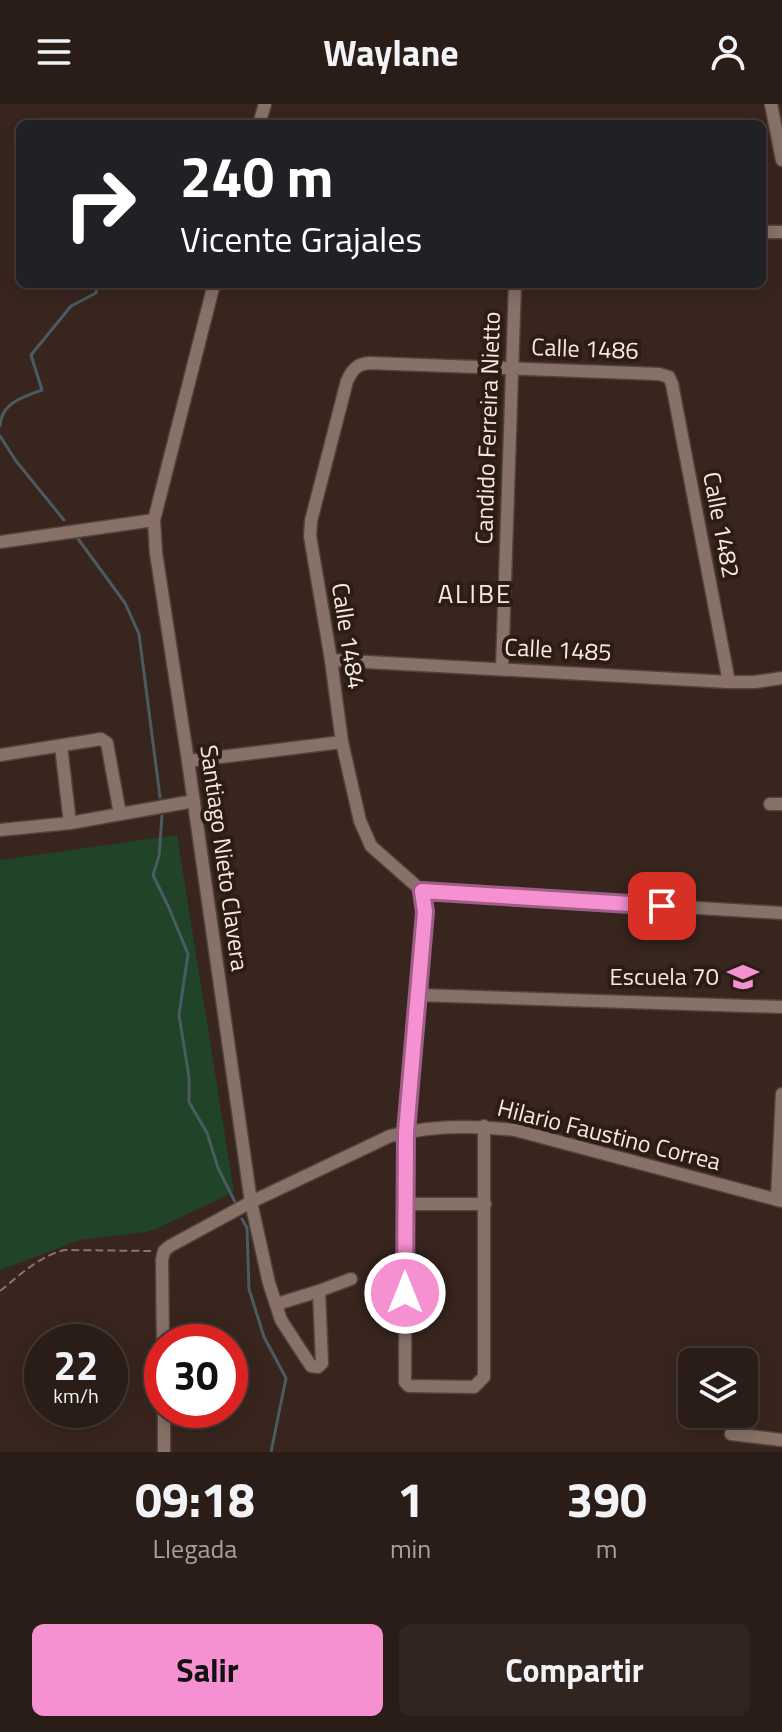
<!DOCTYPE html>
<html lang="es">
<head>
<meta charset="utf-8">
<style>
  body { margin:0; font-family:"Titillium Web",sans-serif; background:#32251f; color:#f1f3f6; height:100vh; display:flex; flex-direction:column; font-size:30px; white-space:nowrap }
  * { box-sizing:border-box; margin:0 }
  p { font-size:26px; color:#a5a1a1 }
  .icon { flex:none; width:44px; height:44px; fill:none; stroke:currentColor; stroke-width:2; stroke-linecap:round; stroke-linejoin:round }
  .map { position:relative; height:1348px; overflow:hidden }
  .panel { display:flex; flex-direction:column; background:#2a1c16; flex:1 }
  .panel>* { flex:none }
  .hud { position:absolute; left:16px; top:16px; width:750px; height:168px; border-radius:12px; box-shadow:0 4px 20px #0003,0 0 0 2px #463a35; background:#202124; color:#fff; overflow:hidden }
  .tools { position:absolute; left:678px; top:1244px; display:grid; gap:16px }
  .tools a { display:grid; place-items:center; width:80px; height:80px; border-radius:12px; background:#2a1c16; box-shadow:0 4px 20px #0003,0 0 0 2px #463a35; font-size:40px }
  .speed { position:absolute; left:24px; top:1220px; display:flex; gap:16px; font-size:40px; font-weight:700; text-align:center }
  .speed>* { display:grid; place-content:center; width:104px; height:104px; border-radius:50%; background:#2a1c16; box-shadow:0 4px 20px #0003,0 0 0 2px #463a35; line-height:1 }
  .speed small { font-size:20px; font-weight:400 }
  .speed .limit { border:12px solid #d22; background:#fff; color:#111 }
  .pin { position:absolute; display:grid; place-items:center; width:68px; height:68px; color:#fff; margin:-34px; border-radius:16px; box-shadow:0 4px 12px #0006 }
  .me { position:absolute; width:88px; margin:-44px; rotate:0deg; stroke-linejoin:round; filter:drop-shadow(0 0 6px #0008) }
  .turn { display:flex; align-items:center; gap:28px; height:168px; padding:0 32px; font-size:36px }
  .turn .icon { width:104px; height:104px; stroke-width:2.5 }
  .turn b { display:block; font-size:56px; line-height:68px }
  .eta { display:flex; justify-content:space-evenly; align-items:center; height:136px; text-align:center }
  .eta b { font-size:48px; font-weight:700; line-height:56px }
  .primary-button { display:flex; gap:16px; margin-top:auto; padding:16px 32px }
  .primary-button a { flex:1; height:92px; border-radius:12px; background:#f590d1; color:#111; font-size:32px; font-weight:700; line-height:92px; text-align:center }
  .primary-button a+a { background:#32251f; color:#f1f3f6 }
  header { display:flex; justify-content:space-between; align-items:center; height:104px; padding:0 32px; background:#2a1c16; font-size:36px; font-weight:700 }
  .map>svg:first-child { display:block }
  .green { fill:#214429 }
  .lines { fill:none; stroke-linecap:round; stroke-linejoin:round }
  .stream { stroke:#4a5b62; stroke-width:3 }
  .minor-casing { stroke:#52433c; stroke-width:15 }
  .path { stroke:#85756f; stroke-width:2; stroke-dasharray:8 4; stroke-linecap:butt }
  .minor { stroke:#887268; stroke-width:12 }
  .route-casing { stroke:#9f5e88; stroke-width:20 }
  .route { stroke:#f590d1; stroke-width:14 }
  .labels { text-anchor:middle; stroke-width:8; stroke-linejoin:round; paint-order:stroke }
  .street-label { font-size:24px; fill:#f6e9e4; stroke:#2d1c14 }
  .poi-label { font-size:24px; fill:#f6e9e4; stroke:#2d1c14; text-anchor:end }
  .neighbourhood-label { font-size:26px; letter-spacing:2px; fill:#f6e9e4; stroke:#2d1c14 }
</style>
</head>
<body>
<header><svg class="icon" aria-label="menu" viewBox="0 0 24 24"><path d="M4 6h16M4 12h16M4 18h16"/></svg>Waylane<svg class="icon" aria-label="person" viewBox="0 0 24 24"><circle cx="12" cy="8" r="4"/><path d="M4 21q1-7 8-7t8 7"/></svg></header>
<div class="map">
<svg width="782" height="1348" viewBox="0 0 782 1348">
  <rect width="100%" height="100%" fill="#38251e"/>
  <polygon class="green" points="177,731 234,1088 156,1125 145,1128 80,1136 0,1166 0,756"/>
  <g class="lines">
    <g class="stream">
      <path d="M0,322C1,299 23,293 42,286L31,251L71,202L96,189L97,180"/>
      <polyline points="0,332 16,357 64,416"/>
      <polyline points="76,432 125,499 139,530 160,693"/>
      <polyline points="162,712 159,752 153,771 169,804 188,850 179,911 189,973 189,998 207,1029 218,1064 236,1100"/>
      <polyline points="242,1115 247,1124 249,1185 264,1233 286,1274 271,1348"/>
    </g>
    <defs>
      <g id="minor">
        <polyline points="771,0 782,56"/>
        <polyline points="259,20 265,0"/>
        <polyline points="762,128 782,128"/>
        <polyline points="214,180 154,416 156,449 188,657 251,1098 269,1179 281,1216 311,1262 318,1263 322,1259 319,1187"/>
        <polyline points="0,438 154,416"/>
        <polyline points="331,556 729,578 755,578 782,574"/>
        <polyline points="502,565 515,180"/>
        <polyline points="61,642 70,719"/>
        <polyline points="0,651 101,635 107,639 120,710"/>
        <polyline points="188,657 342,638"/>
        <polyline points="770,700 782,700"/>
        <polyline points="0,726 70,719 194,697"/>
        <path d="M422,787L371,742L360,717L342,638L331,556L310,432L311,417L347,277C352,266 357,260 369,259L659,270L669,273L672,280L729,578"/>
        <polyline points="422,787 425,808 406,1028 405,1278 409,1282 474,1283 484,1273 484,1022"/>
        <polyline points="422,787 782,809"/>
        <polyline points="418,891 782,903"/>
        <polyline points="777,1096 782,990"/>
        <polyline points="405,1100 485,1100"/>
        <polyline points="277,1200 319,1187 351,1175"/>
        <path d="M163,1238L162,1156L164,1147L170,1142L251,1098L390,1032C431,1021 473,1021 515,1026L782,1097"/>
        <polyline points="164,1306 164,1348"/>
        <polyline points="731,1330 782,1336"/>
      </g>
    </defs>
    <use href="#minor" class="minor-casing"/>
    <path class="path" d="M0,1187C20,1171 38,1153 64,1146L151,1147"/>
    <use href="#minor" class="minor"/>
  </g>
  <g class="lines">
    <defs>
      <polyline id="route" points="405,1189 406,1028 425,808 422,787 662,802"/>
    </defs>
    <use href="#route" class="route-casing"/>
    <use href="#route" class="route"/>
  </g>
  <defs>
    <symbol id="school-bare" viewBox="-9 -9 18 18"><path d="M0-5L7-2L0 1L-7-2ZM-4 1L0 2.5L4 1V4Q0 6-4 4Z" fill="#f590d1" stroke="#2d1c14" stroke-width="2.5" paint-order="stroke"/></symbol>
  </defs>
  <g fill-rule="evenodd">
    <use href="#school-bare" x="721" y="851" width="44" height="44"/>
  </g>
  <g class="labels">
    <g class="street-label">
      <text transform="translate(585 245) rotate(2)" y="8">Calle 1486</text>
      <text transform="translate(488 324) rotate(-88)" y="8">Candido Ferreira Nietto</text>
      <text transform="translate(721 421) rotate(79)" y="8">Calle 1482</text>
      <text transform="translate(348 532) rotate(81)" y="8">Calle 1484</text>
      <text transform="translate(558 546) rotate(3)" y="8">Calle 1485</text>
      <text transform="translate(224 754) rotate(82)" y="8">Santiago Nieto Clavera</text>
      <text transform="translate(609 1031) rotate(14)" y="8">Hilario Faustino Correa</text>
    </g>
    <g class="poi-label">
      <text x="719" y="881">Escuela 70</text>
    </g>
    <g class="neighbourhood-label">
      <text x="475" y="499">ALIBE</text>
    </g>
  </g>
</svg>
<div class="tools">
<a><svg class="icon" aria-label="layers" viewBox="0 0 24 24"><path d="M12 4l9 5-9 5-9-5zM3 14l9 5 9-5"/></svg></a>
</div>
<div class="speed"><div>22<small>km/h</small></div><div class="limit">30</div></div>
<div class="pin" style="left:662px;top:802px;background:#d93025"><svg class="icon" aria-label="arrive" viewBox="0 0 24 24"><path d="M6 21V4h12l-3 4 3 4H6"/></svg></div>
<svg class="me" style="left:405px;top:1189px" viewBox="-20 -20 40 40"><circle r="17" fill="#f590d1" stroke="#fff" stroke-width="3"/><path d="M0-11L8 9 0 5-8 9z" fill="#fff"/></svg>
<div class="hud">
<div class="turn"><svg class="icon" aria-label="right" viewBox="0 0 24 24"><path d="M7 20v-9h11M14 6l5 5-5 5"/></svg><div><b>240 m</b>Vicente Grajales</div></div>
</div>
</div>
<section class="panel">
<div class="eta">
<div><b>09:18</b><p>Llegada</p></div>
<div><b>1</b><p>min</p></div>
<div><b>390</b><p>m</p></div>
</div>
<div class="primary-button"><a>Salir</a><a>Compartir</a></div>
</section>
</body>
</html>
